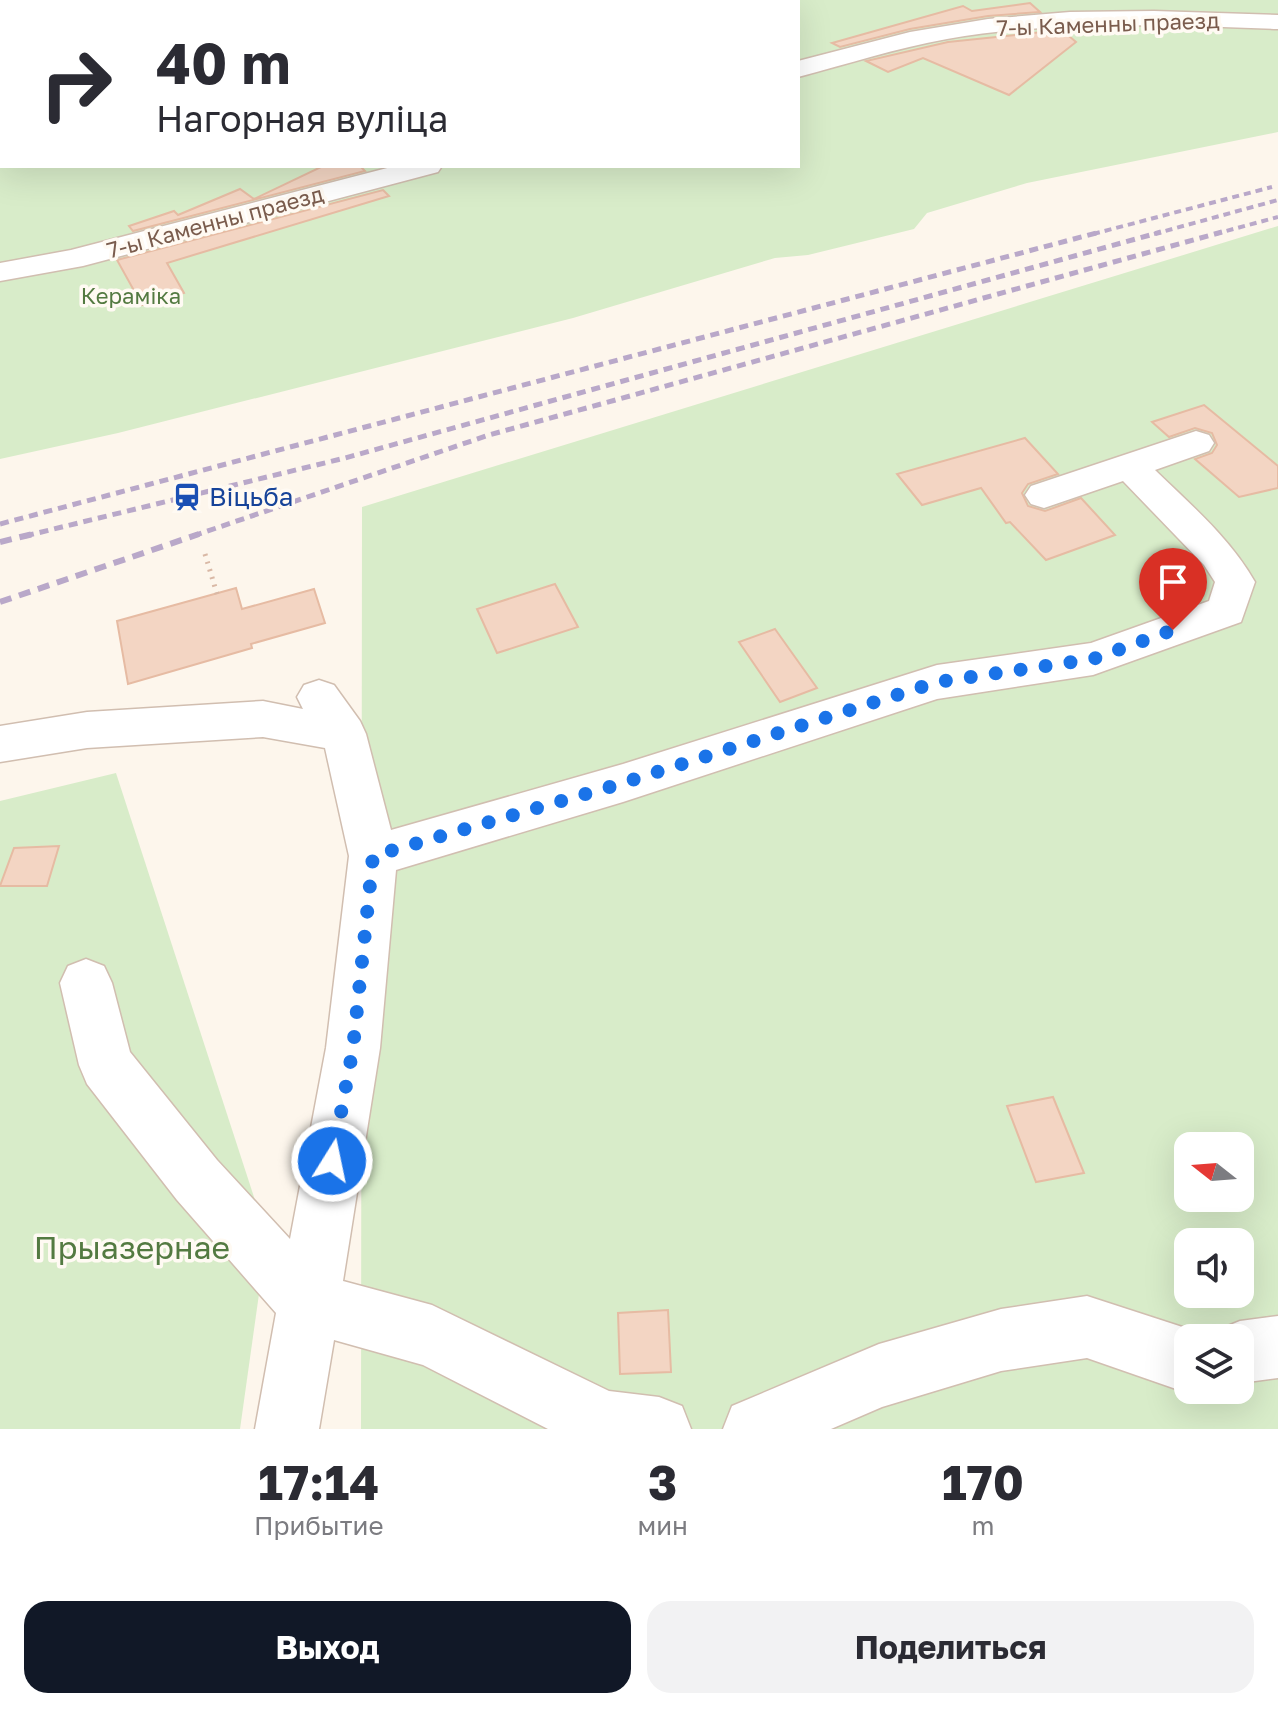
<!DOCTYPE html>
<html lang="ru">
<head>
<meta charset="utf-8">
<style>
  body { margin:0; font-family:"Golos Text",sans-serif; background:#f2f2f3; color:#2b2b33; height:100vh; display:flex; flex-direction:column; font-size:30px; white-space:nowrap }
  * { box-sizing:border-box; margin:0 }
  p { font-size:26px; color:#7c7c81 }
  .icon { flex:none; width:44px; height:44px; fill:none; stroke:currentColor; stroke-width:2; stroke-linecap:round; stroke-linejoin:round }
  .map { position:relative; height:1429px; overflow:hidden }
  .panel { display:flex; flex-direction:column; background:#fff; flex:1 }
  .panel>* { flex:none }
  .banner { position:absolute; left:0px; top:0px; width:800px; height:168px; box-shadow:0 8px 32px #0002; background:#fff; color:#2b2b33; overflow:hidden }
  .needle { width:52px; rotate:287deg }
  .fabs { position:absolute; left:1174px; top:1132px; display:grid; gap:16px }
  .fabs a { display:grid; place-items:center; width:80px; height:80px; border-radius:16px; background:#fff; box-shadow:0 8px 32px #0002; font-size:40px }
  .pin { position:absolute; display:grid; place-items:center; width:68px; height:68px; color:#fff; margin:-82px -34px; border-radius:50% 50% 50% 0; rotate:-45deg; box-shadow:0 0 8px #0007 }
  .pin .icon { rotate:45deg }
  .me { position:absolute; width:88px; margin:-44px; rotate:10deg; stroke-linejoin:round; filter:drop-shadow(0 0 6px #0008) }
  .turn { display:flex; align-items:center; gap:28px; height:168px; padding:0 24px; font-size:36px }
  .turn .icon { width:104px; height:104px; stroke-width:2.5 }
  .turn b { display:block; font-size:56px; line-height:68px }
  .eta { display:flex; justify-content:space-evenly; align-items:center; height:136px; text-align:center }
  .eta b { font-size:48px; font-weight:700; line-height:56px }
  .button { display:flex; gap:16px; margin-top:auto; padding:16px 24px }
  .button a { flex:1; height:92px; border-radius:24px; background:#111827; color:#fff; font-size:32px; font-weight:700; line-height:92px; text-align:center }
  .button a+a { background:#f2f2f3; color:#2b2b33 }
  .map>svg:first-child { display:block }
  .green { fill:#d8ecc9; fill-rule:evenodd }
  .building { fill:#f3d5c3; stroke:#e6bba3; stroke-width:2 }
  .lines { fill:none; stroke-linecap:round; stroke-linejoin:round }
  .minor-casing { stroke:#d1beb0; stroke-width:3 }
  .path { stroke:#d9b8a5; stroke-width:5; stroke-dasharray:2 6; stroke-linecap:butt }
  .minor { fill:#fff; fill-rule:evenodd }
  .rail-far2 { stroke:#b9a8c9; stroke-width:4; stroke-dasharray:7 5; stroke-linecap:butt }
  .rail-far1 { stroke:#b9a8c9; stroke-width:5; stroke-dasharray:9 6; stroke-linecap:butt }
  .rail { stroke:#b9a8c9; stroke-width:6; stroke-dasharray:12 8; stroke-linecap:butt }
  .route { stroke:#1a73e8; stroke-width:14; stroke-dasharray:0 25.2 }
  .labels { text-anchor:middle; stroke-width:7; stroke-linejoin:round; paint-order:stroke }
  .far-street-label { font-size:22px; fill:#7a5c4d; stroke:#fffaf3 }
  .far-park-label { font-size:22px; fill:#537a41; stroke:#fffaf3 }
  .transit-label { font-size:26px; fill:#164399; stroke:#fffaf3; text-anchor:start }
  .near-park-label { font-size:32px; fill:#537a41; stroke:#fffaf3 }
</style>
</head>
<body>
<div class="map">
<svg width="1278" height="1429" viewBox="0 0 1278 1429">
  <rect width="100%" height="100%" fill="#fdf6ec"/>
  <g class="green">
    <path d="M0,0H1278V132L1027,183L927,213L914,229L808,255L775,258L573,318L118,433L0,459ZM2,2H798V166H2Z"/>
    <path d="M1278,226V1429H361L362,507ZM1188,1146H1240V1198H1188ZM1188,1242H1240V1294H1188ZM1188,1338H1240V1390H1188Z"/>
    <polygon points="116,773 267,1237 240,1429 0,1429 0,801"/>
  </g>
  <g class="building">
    <polygon points="1030,3 1040,12 988,16 910,29 840,47 832,43 963,6 972,11"/>
    <polygon points="1062,30 1076,42 1009,95 923,58 888,72 866,61 948,42"/>
    <polygon points="323,166 360,166 365,171 133,231 129,226 174,211 178,215 240,189 254,199"/>
    <polygon points="383,190 389,196 167,263 184,293 142,305 117,260"/>
    <polygon points="1204,405 1278,466 1278,488 1239,497 1195,459 1212,453 1217,445 1212,433 1195,428 1169,437 1152,422"/>
    <polygon points="1025,438 1058,474 1028,484 1022,493 1028,506 1045,511 1081,498 1115,535 1046,560 1010,522 1006,523 981,488 922,505 897,474"/>
    <polygon points="555,584 578,627 497,653 477,609"/>
    <polygon points="236,588 242,609 314,589 325,623 251,644 252,648 128,684 117,621"/>
    <polygon points="775,629 817,688 780,702 739,642"/>
    <polygon points="59,846 47,886 0,886 14,848"/>
    <polygon points="1053,1097 1084,1173 1036,1182 1007,1106"/>
    <polygon points="668,1310 671,1372 620,1374 618,1313"/>
  </g>
  <g class="lines">
    <defs>
      <g id="minor">
        <polygon points="178,0 210,0 176,2"/>
        <polygon points="614,0 645,0 612,2"/>
        <path d="M1154,11L1278,15V29C1168,25 1056,20 947,39C896,48 848,64 798,77V61L910,32L988,19L1070,12Z"/>
        <rect x="0" y="134" width="2" height="16"/>
        <polygon points="395,166 442,166 438,172 83,266 0,281 0,263 71,250"/>
        <path d="M1196,431L1209,435L1214,443L1209,451L1155,470C1191,505 1230,538 1255,582L1241,622L1093,675L937,699L623,802L396,870L380,1048L343,1281L432,1305L609,1391L659,1397L682,1406L691,1429H548L423,1365L334,1340L319,1429H255L276,1313L177,1200L87,1084L79,1065L60,983L68,966L86,959L104,966L112,983L130,1052L217,1160L290,1239L326,1048L349,856L325,748L263,737L87,748L0,762V726L87,712L263,701L303,709L297,697L304,685L319,680L334,685L360,721L366,734L391,830L623,764L937,665L1091,643L1209,601L1215,582L1204,565L1123,481L1044,508L1031,504L1025,495L1031,486Z"/>
        <polygon points="1087,1296 1210,1336 1188,1338 1188,1389 1179,1390 1087,1358 1001,1371 882,1407 831,1429 723,1429 732,1406 879,1344 1001,1309"/>
        <polygon points="1278,1316 1278,1378 1240,1383 1240,1338 1215,1338 1218,1330 1240,1321"/>
      </g>
    </defs>
    <use href="#minor" class="minor-casing"/>
    <polyline class="path" points="205,554 217,594"/>
    <use href="#minor" class="minor"/>
    <g class="rail-far2">
      <polyline points="1093,234 1272,187"/>
      <polyline points="1154,234 1278,200"/>
      <polyline points="1215,234 1278,217"/>
    </g>
    <g class="rail-far1">
      <polyline points="0,524 1100,232"/>
      <polyline points="25,536 345,458 1161,232"/>
      <polyline points="193,536 489,435 1222,232"/>
    </g>
    <g class="rail">
      <polyline points="0,542 33,534"/>
      <polyline points="0,602 199,534"/>
    </g>
  </g>
  <g class="lines">
    <polyline class="route" points="332,1161 353,1048 373,856 623,783 937,682 1093,659 1173,630"/>
  </g>
  <defs>
    <symbol id="station-bare" viewBox="-9 -9 18 18"><path d="M-3-6H3Q5-6 5-4V2Q5 4 3 4L4.5 6H3L1.5 4h-3L-3 6H-4.5L-3 4Q-5 4-5 2V-4Q-5-6-3-6ZM-3.5-4v3h7v-3ZM-3.5 1v1.5H-2V1ZM2 1v1.5H3.5V1Z" fill="#1a4fb4" stroke="#fffaf3" stroke-width="2.5" paint-order="stroke"/></symbol>
  </defs>
  <g fill-rule="evenodd">
    <use href="#station-bare" x="167" y="477" width="40" height="40"/>
  </g>
  <g class="labels">
    <g class="far-street-label">
      <text transform="translate(1108 24) rotate(-2)" y="8">7-ы Каменны праезд</text>
      <text transform="translate(215 222) rotate(-15)" y="8">7-ы Каменны праезд</text>
    </g>
    <g class="far-park-label">
      <text x="131" y="304">Кераміка</text>
    </g>
    <g class="transit-label">
      <text x="209" y="506">Віцьба</text>
    </g>
    <g class="near-park-label">
      <text x="132" y="1259">Прыазернае</text>
    </g>
  </g>
</svg>
<div class="fabs">
<a><svg class="needle" viewBox="-14 -14 28 28"><path d="M0-13l5 13h-10z" fill="#e53935"/><path d="M0 13l5-13h-10z" fill="#7c7c81"/></svg></a>
<a><svg class="icon" aria-label="sound" viewBox="0 0 24 24"><path d="M4 9h4l5-4v14l-5-4H4zM17 9q2 3 0 6"/></svg></a>
<a><svg class="icon" aria-label="layers" viewBox="0 0 24 24"><path d="M12 4l9 5-9 5-9-5zM3 14l9 5 9-5"/></svg></a>
</div>
<div class="pin" style="left:1173px;top:630px;background:#d93025"><svg class="icon" aria-label="arrive" viewBox="0 0 24 24"><path d="M6 21V4h12l-3 4 3 4H6"/></svg></div>
<svg class="me" style="left:332px;top:1161px" viewBox="-20 -20 40 40"><circle r="17" fill="#1a73e8" stroke="#fff" stroke-width="3"/><path d="M0-11L8 9 0 5-8 9z" fill="#fff"/></svg>
<div class="banner">
<div class="turn"><svg class="icon" aria-label="right" viewBox="0 0 24 24"><path d="M7 20v-9h11M14 6l5 5-5 5"/></svg><div><b>40 m</b>Нагорная вуліца</div></div>
</div>
</div>
<section class="panel">
<div class="eta">
<div><b>17:14</b><p>Прибытие</p></div>
<div><b>3</b><p>мин</p></div>
<div><b>170</b><p>m</p></div>
</div>
<div class="button"><a>Выход</a><a>Поделиться</a></div>
</section>
</body>
</html>
